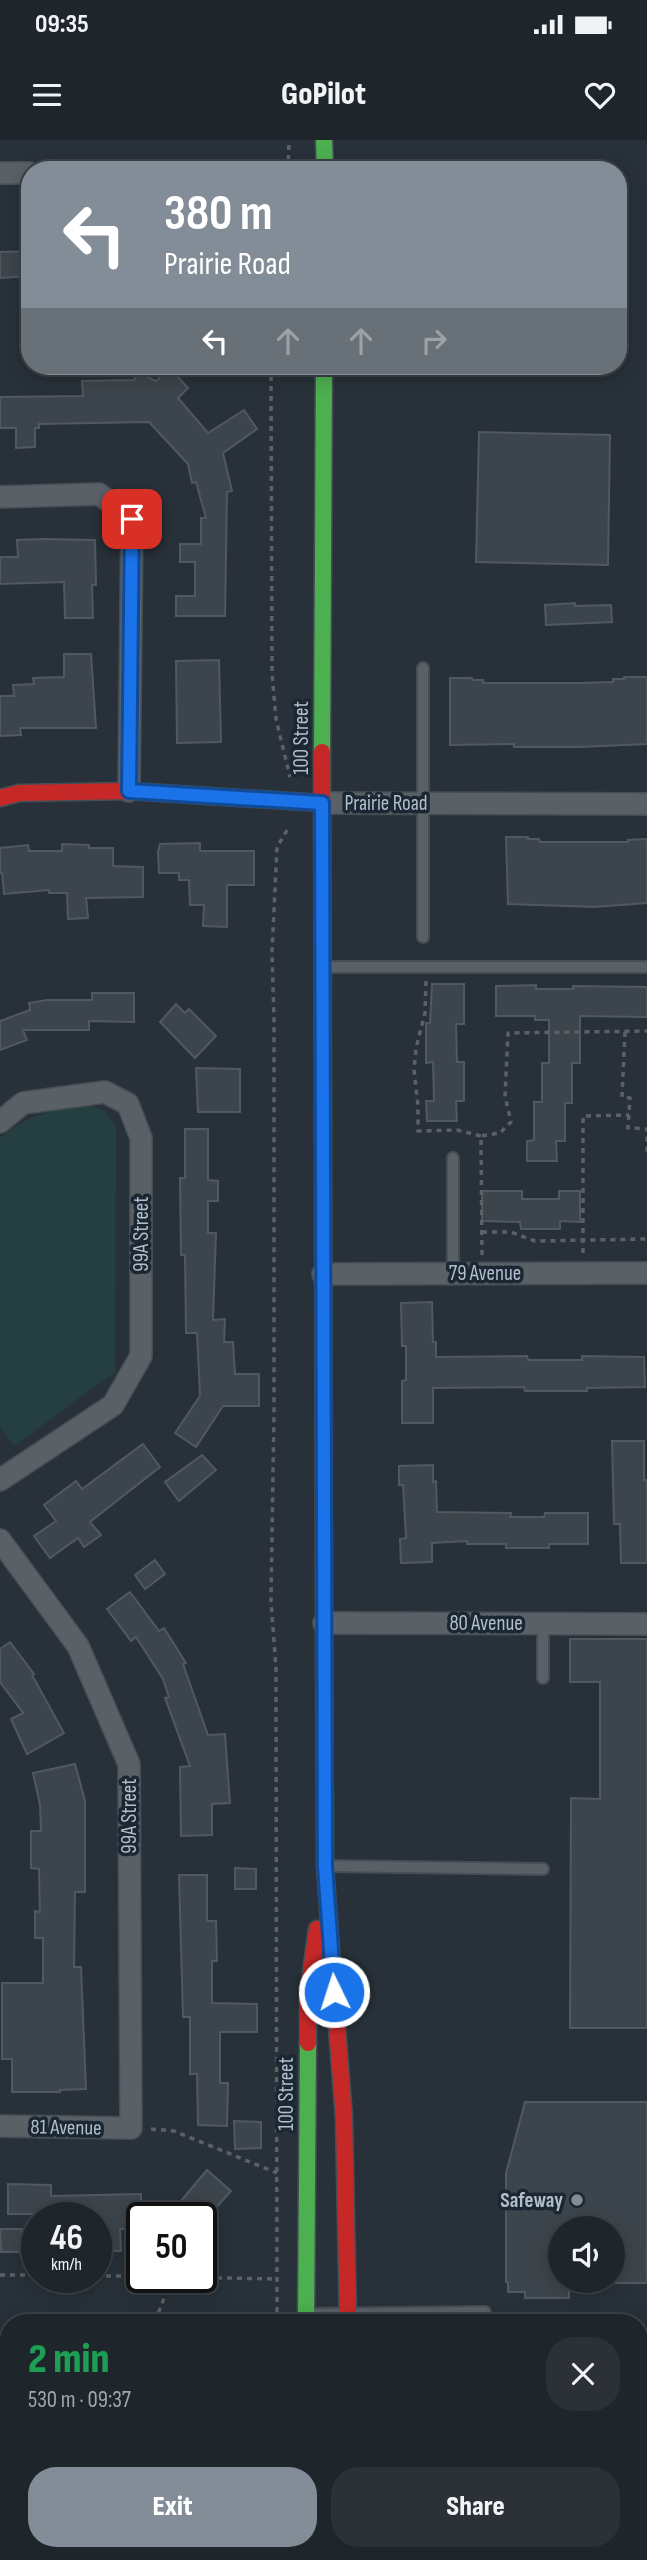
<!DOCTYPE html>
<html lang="en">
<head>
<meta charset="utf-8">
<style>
  body { margin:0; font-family:"Sofia Sans Condensed",sans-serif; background:#2b3137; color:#f1f3f6; height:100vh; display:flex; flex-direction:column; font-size:26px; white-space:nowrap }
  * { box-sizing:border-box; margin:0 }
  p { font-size:23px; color:#a1a5a9 }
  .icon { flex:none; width:38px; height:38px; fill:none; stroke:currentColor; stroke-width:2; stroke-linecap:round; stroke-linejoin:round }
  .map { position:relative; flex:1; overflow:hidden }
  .details { position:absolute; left:0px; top:2174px; width:648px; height:247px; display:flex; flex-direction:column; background:#1e252b; border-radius:28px 28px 0 0; box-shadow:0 4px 18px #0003,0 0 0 2px #3c4247 }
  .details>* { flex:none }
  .hud { position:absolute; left:21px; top:21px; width:606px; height:214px; border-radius:28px; box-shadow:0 4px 18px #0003,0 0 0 2px #3c4247; background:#828d97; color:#fff; overflow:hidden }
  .controls { position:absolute; left:548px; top:2076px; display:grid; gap:14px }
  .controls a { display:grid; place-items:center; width:77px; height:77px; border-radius:50%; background:#1e252b; box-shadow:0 4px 18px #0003,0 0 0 2px #3c4247; font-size:35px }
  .speed { position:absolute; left:21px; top:2062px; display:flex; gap:14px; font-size:35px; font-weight:700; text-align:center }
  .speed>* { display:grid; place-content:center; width:91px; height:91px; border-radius:50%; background:#1e252b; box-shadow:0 4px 18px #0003,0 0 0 2px #3c4247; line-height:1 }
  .speed small { font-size:18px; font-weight:400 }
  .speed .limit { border:4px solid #111; border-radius:10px; background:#fff; color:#111 }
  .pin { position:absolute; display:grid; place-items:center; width:60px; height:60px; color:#fff; margin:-30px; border-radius:14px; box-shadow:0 4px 10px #0006 }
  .me { position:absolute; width:77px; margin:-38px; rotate:356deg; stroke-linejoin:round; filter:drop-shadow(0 0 5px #0008) }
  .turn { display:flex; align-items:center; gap:24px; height:147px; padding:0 28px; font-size:32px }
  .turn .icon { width:91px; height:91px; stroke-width:2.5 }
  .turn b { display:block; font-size:49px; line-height:60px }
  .lanes { display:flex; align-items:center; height:66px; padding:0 28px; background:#0003; justify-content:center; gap:35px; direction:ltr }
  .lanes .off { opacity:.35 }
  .round { display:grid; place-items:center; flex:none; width:74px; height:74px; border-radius:28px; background:#2b3137 }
  .headline { display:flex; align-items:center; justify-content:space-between; height:119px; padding:0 28px }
  h1 { font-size:42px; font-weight:800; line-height:52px; color:#1e9e55 }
  .button { display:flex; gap:14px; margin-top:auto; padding:14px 28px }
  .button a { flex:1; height:80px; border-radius:28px; background:#828d97; color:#fff; font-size:28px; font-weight:800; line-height:80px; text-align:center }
  .button a+a { background:#2b3137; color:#f1f3f6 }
  .status { display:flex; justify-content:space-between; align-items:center; height:49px; padding:0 35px; background:#1e252b; direction:ltr }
  .status svg { height:19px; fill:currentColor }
  header { display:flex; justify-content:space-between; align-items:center; height:91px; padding:0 28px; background:#1e252b; font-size:32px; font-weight:800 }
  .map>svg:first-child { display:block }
  .green { fill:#253e3f }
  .building { fill:#3d454c; stroke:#505860; stroke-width:2 }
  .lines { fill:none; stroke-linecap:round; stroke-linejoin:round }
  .lane-casing { stroke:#464e55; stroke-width:14 }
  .street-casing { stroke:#464e55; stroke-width:24 }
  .fast-casing { stroke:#464e55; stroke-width:19 }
  .slow-casing { stroke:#464e55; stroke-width:19 }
  .jam-casing { stroke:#464e55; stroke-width:19 }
  .path { stroke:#5a6268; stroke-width:3.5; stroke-dasharray:5 5; stroke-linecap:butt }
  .lane { stroke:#596066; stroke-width:10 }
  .street { stroke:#596066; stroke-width:21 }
  .fast { stroke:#4caf50; stroke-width:16 }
  .slow { stroke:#ffc107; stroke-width:16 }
  .jam { stroke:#c62828; stroke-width:16 }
  .route-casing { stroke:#114b97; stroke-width:18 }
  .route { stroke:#1a73e8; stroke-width:12 }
  .poi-dot { fill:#828d97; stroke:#1b2834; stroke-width:2.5 }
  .labels { text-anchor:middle; stroke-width:7; stroke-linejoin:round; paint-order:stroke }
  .street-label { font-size:21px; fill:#b2beca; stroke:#1b2834 }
  .poi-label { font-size:21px; font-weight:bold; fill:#b2beca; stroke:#1b2834; text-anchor:end }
</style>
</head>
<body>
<div class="status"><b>09:35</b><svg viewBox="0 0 49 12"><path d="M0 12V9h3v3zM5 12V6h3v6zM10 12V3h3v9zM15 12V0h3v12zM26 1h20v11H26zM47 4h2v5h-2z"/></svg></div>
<header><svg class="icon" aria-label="menu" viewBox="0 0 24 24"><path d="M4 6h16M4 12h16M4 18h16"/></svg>GoPilot<svg class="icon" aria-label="heart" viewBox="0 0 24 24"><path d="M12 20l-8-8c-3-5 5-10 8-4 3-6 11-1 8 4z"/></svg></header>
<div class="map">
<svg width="647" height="2420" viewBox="0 0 647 2420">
  <rect width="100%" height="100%" fill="#283139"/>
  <g class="green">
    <path d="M90,965L105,971L116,986L115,1232L14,1306L0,1287V998C33,973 48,969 90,965Z"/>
    <polygon points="0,2294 9,2294 9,2412 116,2412 116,2420 0,2420"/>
  </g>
  <g class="building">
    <polygon points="30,111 30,136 0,138 0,112"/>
    <polygon points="170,228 188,248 178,258 208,293 244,270 257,289 223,313 232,351 227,352 225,476 176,476 176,456 195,456 195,422 180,422 180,404 201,404 201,378 206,378 196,342 192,343 188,324 149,282 39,284 39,288 35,288 35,307 16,308 16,288 0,288 0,257 83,256 82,241 134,240 137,232 156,241"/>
    <polygon points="479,292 610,295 608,425 476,422"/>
    <polygon points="44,399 95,400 96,445 92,445 93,478 65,478 64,442 0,444 0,417 18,417 17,400"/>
    <polygon points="575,463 575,466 611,465 612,482 546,485 545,465"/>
    <polygon points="64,514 91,514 96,588 20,588 21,595 0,596 0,556 14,556 13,545 34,544 33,538 64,537"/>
    <polygon points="219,520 221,602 177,603 176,521"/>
    <polygon points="624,537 647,537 647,604 579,607 514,607 514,604 450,605 450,538 472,538 473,540 483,540 483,543 580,543 613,542 613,539 624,539"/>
    <polygon points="506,697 528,697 528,699 539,699 540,702 628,702 628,700 647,699 647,763 594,767 508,764"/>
    <polygon points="200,703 200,711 254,711 254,745 227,745 227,787 203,786 204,765 190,765 189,740 179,740 179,733 159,733 158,712 160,704"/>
    <polygon points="62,704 89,705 89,708 113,708 113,726 143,727 143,757 86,758 88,778 68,779 67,753 49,753 49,750 4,754 2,733 0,733 0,708 28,705 29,711 62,711"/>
    <polygon points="432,844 464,844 464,884 456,884 457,922 464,922 464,961 456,961 457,981 427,981 426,961 434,961 433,922 426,923 426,883 430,883"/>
    <polygon points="536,845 536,849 573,849 573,846 647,847 647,877 580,876 580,923 572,923 572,963 565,963 565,1001 556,1001 557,1021 527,1021 527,1001 534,1000 534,962 542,962 542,923 549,923 549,880 535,880 535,876 496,876 496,846"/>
    <polygon points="92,853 134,853 134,882 89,881 89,890 23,890 27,900 0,910 0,881 30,870 29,863 47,860 92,860"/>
    <polygon points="176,864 185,873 189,869 216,896 195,918 160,882"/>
    <polygon points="196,928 240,929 240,972 198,972"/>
    <polygon points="185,989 208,989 208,1040 218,1041 218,1061 208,1061 208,1093 216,1093 213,1180 225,1179 224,1202 233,1202 235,1234 259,1234 259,1266 223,1266 196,1307 175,1293 200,1256 197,1193 186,1193 185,1115 181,1115 180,1038 185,1038"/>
    <polygon points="482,1051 522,1051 522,1059 559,1059 559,1051 580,1051 580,1082 560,1081 560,1089 521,1089 520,1082 482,1081"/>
    <polygon points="432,1162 433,1202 436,1202 436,1217 527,1216 528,1220 582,1220 582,1216 644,1217 645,1247 587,1248 587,1251 525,1251 524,1247 433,1248 433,1283 402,1283 402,1241 406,1240 406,1206 402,1206 401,1163"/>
    <polygon points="612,1301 644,1301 644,1340 647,1340 647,1423 621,1423 620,1384 614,1384"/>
    <polygon points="143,1304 160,1327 90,1382 101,1395 84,1407 78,1398 50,1418 34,1396 56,1381 44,1365 76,1341 82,1349"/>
    <polygon points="202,1315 216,1330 179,1361 165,1342"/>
    <polygon points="433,1325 433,1342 436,1341 437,1372 511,1373 510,1377 544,1377 545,1373 588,1373 588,1404 549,1404 549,1408 506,1408 506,1404 467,1404 467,1401 432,1403 432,1422 401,1423 400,1399 406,1398 403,1345 399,1345 399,1326"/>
    <polygon points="155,1420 165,1434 145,1449 135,1435"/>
    <polygon points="130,1452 159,1491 164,1488 186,1523 183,1524 208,1595 225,1594 230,1663 212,1664 212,1695 181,1696 180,1627 190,1626 165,1558 169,1557 163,1539 136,1497 131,1501 107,1469"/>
    <polygon points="570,1499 647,1499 647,1888 570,1888 571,1658 600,1659 600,1542 570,1542"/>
    <polygon points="10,1502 34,1534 32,1535 64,1593 27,1614 11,1579 23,1573 0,1542 0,1509"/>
    <polygon points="75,1624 85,1661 85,1752 75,1752 74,1827 81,1827 86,1949 60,1950 60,1952 12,1952 12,1919 2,1919 2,1843 43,1843 43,1798 35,1798 35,1771 40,1772 39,1729 31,1728 31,1691 41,1691 40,1665 33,1633"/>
    <polygon points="235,1728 256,1729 256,1749 235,1749"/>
    <polygon points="179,1735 207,1735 207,1781 216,1781 217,1821 212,1821 212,1863 257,1864 257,1892 220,1892 220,1943 228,1943 227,1986 198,1985 197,1934 190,1934 190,1877 183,1877"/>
    <polygon points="525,1962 647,1962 647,2143 612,2143 612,2088 560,2088 560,2140 569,2140 569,2158 525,2158 525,2152 508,2152 508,2142 506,2142 506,2033"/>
    <polygon points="234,1981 261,1982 261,2008 235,2009"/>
    <polygon points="207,2030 231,2051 203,2082 201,2077 197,2077 180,2062"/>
    <polygon points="8,2044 51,2045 51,2056 141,2054 142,2088 120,2089 121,2111 96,2111 96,2077 54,2077 54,2074 8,2074"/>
    <polygon points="0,2089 22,2089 22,2112 1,2112"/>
  </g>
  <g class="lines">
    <defs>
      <g id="lane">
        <polyline points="423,528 423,797"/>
        <polyline points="325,827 647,827"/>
        <polyline points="453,1018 453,1133"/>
        <polyline points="543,1484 543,1538"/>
        <polyline points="326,1726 543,1729"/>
        <polyline points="309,2174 485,2172"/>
      </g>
      <g id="street">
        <polyline points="0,33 30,33"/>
        <polyline points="0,357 99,354 132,379 129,651"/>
        <polyline points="322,663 647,664"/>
        <polyline points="0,982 23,963 105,952 128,964 141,998 141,1216 113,1265 0,1340"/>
        <polyline points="323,1134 647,1133"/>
        <polyline points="0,1400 78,1506 129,1624 131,1988 0,1986"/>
        <polyline points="324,1483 647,1484"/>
        <polyline points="0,2276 9,2276"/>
        <polyline points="130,2412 130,2420"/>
      </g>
      <g id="fast">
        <polyline points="324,0 325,30"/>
        <polyline points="322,612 324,226"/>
        <polyline points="323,985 324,1483"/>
        <polyline points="306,2182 308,1903"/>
      </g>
      <g id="slow">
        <polyline points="324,1483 325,1726 331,1810"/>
        <polyline points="306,2412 306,2420"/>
      </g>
      <g id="jam">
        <polyline points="322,612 323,985"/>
        <polyline points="0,658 19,653 129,651 322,663"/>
        <polyline points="331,1810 344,1978 348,2182"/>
        <polyline points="308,1903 308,1854 317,1789"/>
        <polyline points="346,2412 346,2420"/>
      </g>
    </defs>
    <use href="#lane" class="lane-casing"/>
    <use href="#street" class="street-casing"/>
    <use href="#fast" class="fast-casing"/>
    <use href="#slow" class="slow-casing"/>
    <use href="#jam" class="jam-casing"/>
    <g class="path">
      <polyline points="288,30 289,0"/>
      <polyline points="271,226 272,533 276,579 290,637"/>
      <polyline points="426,841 425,873 416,908 414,930 418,966 418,991 457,990 481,996"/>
      <polyline points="625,892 622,957 630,958 628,988 647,989 647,1016"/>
      <polyline points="482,1092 511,1092 535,1101 647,1099"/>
      <polyline points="583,1113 583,976 629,975"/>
      <polyline points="482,1115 481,996 500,993 511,982 505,956 508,893 647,891"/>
      <polyline points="151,1989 174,1991 277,2033"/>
      <polyline points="0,2135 37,2135"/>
      <polyline points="96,2136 142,2136"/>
      <polyline points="177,2137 277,2139"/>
      <polyline points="155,2182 172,2137"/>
      <polyline points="277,2182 276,1528 271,1461 274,1271 274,880 272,812 277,707 289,687"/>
      <polyline points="275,2420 275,2412"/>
    </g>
    <use href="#lane" class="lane"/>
    <use href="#street" class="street"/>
    <use href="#fast" class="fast"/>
    <use href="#slow" class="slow"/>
    <use href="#jam" class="jam"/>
  </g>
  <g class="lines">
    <defs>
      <polyline id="route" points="132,379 129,651 322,663 325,1726 334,1852"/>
    </defs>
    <use href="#route" class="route-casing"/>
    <use href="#route" class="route"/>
  </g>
  <circle class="poi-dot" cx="577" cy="2060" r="7"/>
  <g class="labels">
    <g class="street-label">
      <text transform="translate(301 598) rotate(-90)" y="7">100 Street</text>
      <text x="386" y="670">Prairie Road</text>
      <text transform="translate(141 1094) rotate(-90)" y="7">99A Street</text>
      <text x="485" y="1140">79 Avenue</text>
      <text x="486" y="1490">80 Avenue</text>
      <text transform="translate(129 1676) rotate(-90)" y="7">99A Street</text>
      <text transform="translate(286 1954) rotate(-90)" y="7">100 Street</text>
      <text transform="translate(66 1987) rotate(1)" y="7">81 Avenue</text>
    </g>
    <g class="poi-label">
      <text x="563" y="2067">Safeway</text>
    </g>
  </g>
</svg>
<div class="controls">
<a><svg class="icon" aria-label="sound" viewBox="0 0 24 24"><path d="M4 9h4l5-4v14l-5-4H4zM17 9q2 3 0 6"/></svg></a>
</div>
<div class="speed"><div>46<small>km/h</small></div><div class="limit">50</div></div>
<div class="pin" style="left:132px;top:379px;background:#d93025"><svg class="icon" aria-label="arrive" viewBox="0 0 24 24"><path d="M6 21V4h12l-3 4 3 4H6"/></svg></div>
<svg class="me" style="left:334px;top:1852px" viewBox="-20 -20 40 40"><circle r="17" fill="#1a73e8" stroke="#fff" stroke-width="3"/><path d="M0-11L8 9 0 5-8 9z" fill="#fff"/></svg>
<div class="hud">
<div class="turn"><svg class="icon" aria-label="left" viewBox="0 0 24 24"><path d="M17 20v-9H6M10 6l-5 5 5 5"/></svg><div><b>380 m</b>Prairie Road</div></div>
<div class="lanes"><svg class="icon" aria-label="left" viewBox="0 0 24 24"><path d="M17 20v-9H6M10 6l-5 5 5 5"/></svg><svg class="icon off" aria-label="ahead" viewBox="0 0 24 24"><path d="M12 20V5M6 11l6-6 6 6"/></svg><svg class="icon off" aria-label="ahead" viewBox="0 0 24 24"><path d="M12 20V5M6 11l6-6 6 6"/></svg><svg class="icon off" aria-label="right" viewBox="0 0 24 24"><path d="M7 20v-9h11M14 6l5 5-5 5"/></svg></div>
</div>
<section class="details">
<div class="headline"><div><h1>2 min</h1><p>530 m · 09:37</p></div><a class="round"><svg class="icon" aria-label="close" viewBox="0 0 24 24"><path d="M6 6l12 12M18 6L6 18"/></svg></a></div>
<div class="button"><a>Exit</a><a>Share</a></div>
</section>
</div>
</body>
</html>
